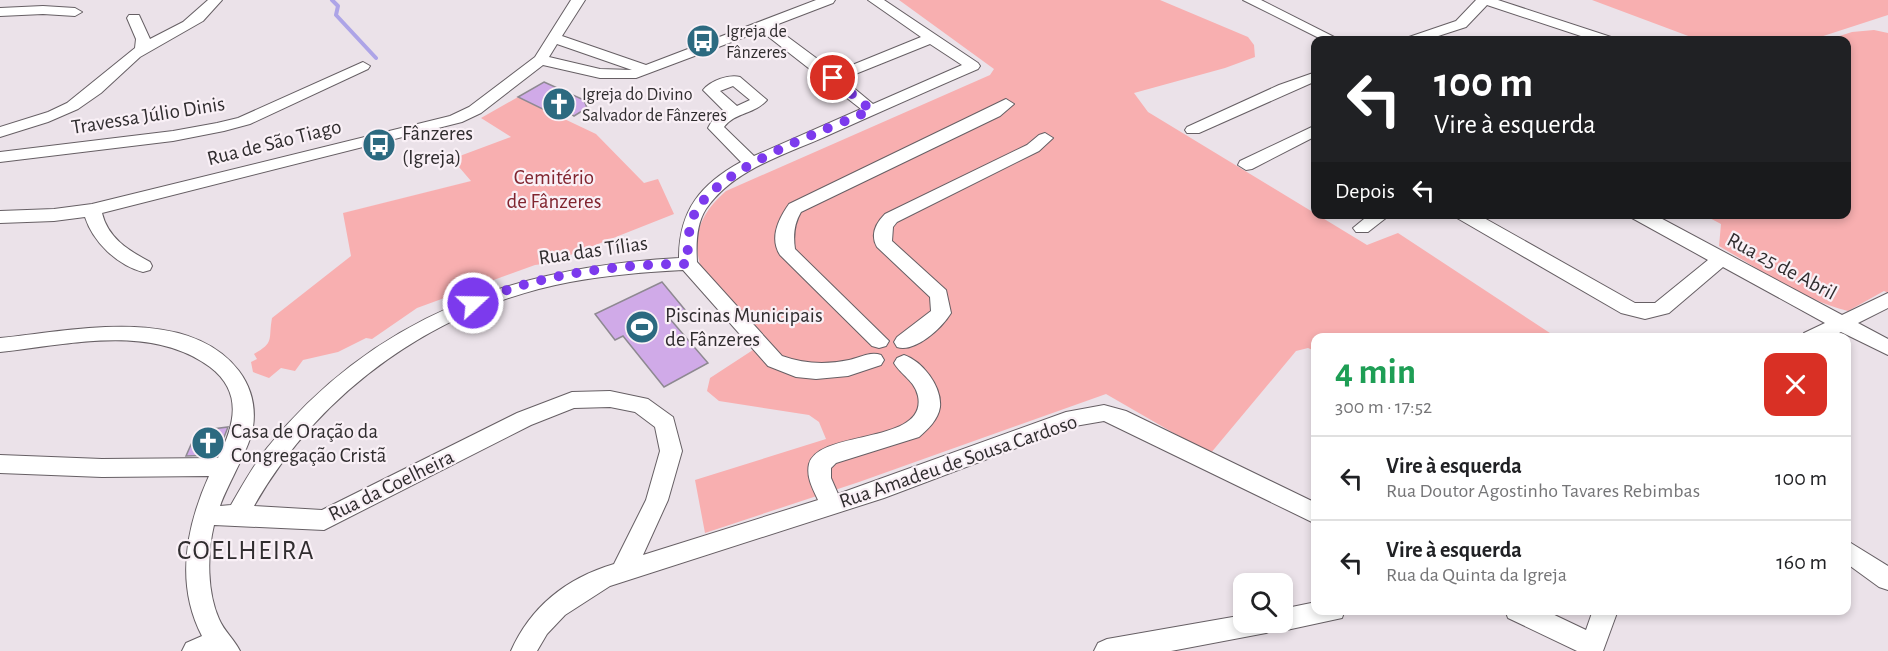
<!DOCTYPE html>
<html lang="pt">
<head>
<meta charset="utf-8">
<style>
  body { margin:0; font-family:"Alegreya Sans",sans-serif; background:#f2f2f2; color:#202124; height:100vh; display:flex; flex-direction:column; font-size:22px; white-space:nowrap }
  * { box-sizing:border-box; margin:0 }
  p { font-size:20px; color:#757577 }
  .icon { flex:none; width:33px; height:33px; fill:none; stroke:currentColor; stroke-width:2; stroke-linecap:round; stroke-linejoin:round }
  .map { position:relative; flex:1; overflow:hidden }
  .details { position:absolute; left:1311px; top:333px; width:540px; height:282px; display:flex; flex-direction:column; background:#fff; border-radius:12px; box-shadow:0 3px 9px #0003 }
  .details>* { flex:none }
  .top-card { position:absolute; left:1311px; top:36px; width:540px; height:183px; border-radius:12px; box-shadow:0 3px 9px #0003; background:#202124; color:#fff; overflow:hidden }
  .tools { position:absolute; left:1233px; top:573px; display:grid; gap:12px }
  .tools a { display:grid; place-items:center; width:60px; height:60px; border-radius:12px; background:#fff; box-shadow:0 3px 9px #0003; font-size:30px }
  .pin { position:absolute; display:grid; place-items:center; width:51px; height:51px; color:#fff; margin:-26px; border:3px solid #fff; border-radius:50%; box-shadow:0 2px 6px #0007 }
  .me { position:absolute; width:66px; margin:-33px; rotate:69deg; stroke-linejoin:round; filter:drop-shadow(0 0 4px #0008) }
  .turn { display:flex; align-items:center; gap:21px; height:126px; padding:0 24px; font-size:27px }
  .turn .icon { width:78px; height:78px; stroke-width:2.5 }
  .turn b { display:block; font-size:42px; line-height:51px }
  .then { display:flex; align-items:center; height:57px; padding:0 24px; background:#0003; gap:12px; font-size:22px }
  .round { display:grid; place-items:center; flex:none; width:63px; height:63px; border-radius:12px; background:#f2f2f2 }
  .head { display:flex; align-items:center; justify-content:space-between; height:102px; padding:0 24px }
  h1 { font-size:36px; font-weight:700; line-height:45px; color:#1e9e55 }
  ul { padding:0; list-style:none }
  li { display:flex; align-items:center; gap:18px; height:84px; padding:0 24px; border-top:2px solid #e0e0e0 }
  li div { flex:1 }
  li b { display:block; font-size:22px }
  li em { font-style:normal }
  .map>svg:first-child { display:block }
  .green { fill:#f8afb0 }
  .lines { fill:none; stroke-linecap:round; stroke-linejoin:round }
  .stream { stroke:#ada4e7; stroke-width:4 }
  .building { fill:#d0aae8; stroke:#8e8991; stroke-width:1.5 }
  .minor-casing { stroke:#665f64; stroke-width:2 }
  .minor { fill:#fff; fill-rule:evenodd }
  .route { stroke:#7c3aed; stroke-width:10; stroke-dasharray:0 18 }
  .labels { text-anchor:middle; stroke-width:4.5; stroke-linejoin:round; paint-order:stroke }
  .far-poi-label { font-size:18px; fill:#302d2f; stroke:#f9f0f6; text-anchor:start }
  .street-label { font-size:21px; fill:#302d2f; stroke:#f9f0f6 }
  .poi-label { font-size:21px; fill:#302d2f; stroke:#f9f0f6; text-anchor:start }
  .park-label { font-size:21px; fill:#812530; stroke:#f9f0f6 }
  .near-neighbourhood-label { font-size:27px; letter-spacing:1.5px; fill:#302d2f; stroke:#f9f0f6 }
</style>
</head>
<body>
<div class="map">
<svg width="1888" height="651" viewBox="0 0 1888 651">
  <rect width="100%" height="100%" fill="#ebe2e9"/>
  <g class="green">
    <path d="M899,0H1160L1248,37L1254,45L1255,57L1225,68L1134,93L1148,112L1367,245L1398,233L1556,337L1316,338L1315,351L1308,348L1296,351L1210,454L1106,394L859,482L705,533L695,480L826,439L819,422L809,415L719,401L707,391L710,378L765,342C754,329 704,275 700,264C691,234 703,211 726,191L990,75L994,69Z"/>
    <polygon points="1592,0 1888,0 1888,15 1811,40 1699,40"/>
    <path d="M1874,30L1888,33V293L1884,291L1848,311C1802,300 1761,270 1719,246L1721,224L1704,215L1846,214V40H1827L1852,32Z"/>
    <path d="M518,97L596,134L644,183L658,179L674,214L550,263L535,265L417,308L372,339L366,338L338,352L303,360L295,371L281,368L269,378L253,372L251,362L257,359L254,354C275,342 268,340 272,318L351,256L343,213L471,181L459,167L449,160L511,137L481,118Z"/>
  </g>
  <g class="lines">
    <polyline class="stream" points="332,0 338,6 336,15 376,58"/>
  </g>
  <g class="building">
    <polygon points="544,82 584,100 587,108 574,116 571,114 563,119 518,97"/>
    <polygon points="662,282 686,311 670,319 708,363 664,387 623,336 615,340 595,314"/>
    <polygon points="228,427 217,455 186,456 197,431"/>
  </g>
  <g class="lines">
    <defs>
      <g id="minor">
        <polygon points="208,0 222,0 203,21 140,57 101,93 78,109 48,122 0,137 0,127 48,112 67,103 135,48 136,39 127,18 129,15 139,15 150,39 183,22"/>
        <path d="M571,0H585L562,36L646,65L816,0H835L833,3L773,26L835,72L921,37L868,0H884L978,63L980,66L978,69C929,90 880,112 831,134C788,154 734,168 706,209C696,224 696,245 697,262L782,356C804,364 826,365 849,360C860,358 870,351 881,355L884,360L881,365L848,376L816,379L796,377L768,366L683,270C645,272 608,275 570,282C438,307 321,389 254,506L322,510L517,413L572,392L610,391L648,399L673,417L682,451L668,500L643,555L818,500C813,489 806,477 809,464C819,429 928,445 918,396C915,381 901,375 894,363L897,358L904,355C922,361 942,386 940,407C938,420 928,429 919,437L836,463L831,468V478L838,494L1066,412L1104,405L1126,411L1316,503V524L1104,421L1075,426L884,498L610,586L565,615L547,634L537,651H511C531,606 567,578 614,564L646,500L660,451L655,427L635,412L610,407L574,408L531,425L324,530L214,525C207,554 207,592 219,619C224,631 234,639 240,651H182L186,643L202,636C175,584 186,527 209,476L102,477L0,473V455L102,459L218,458C234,426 244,393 210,367C150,323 68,345 0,352V338C71,331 188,304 239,371C251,387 256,407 253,427C250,448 228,483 220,506L231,505C242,486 253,466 267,448C374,316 514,267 679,258C679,210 701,184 741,162L708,128L713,119L724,111L703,90C710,81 729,74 740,77L767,100C755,114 734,113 724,127L754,156L861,109L761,31L636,78H600L543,65L481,113L462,122L102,213C108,238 128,250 150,262L152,266L150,270L143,272C117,265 93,242 85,217L54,221L0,223V211L54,209L92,204L450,116L469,107L535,57ZM557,44L632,70L600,69L549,57ZM930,44L962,65L873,104L843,79ZM733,86L750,100L737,106L720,91Z"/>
        <polygon points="1243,0 1261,0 1340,40 1323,40"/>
        <polygon points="1476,0 1498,0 1611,37 1613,40 1593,40 1487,5 1466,27 1426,40 1407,40 1409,37 1456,21"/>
        <polygon points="43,6 75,8 82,12 75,16 43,14 0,16 0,8"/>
        <polygon points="363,62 370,66 368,69 250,124 224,131 173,141 0,162 0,152 173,131 217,123 238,118"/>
        <polygon points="1316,72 1316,81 1199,133 1187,133 1185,130 1187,127 1279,85"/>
        <path d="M1006,99L1014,104L1000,116L801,212C794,224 793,235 795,249L889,341L886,346L879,348L872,346L780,255C769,238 779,218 789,204Z"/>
        <polygon points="1316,125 1316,136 1252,169 1246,170 1238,165 1240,161"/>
        <path d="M1045,133L1053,138L1039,151L897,222L893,227L892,241L946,290L951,313C942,328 915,353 897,347L894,342L897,337L931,311L930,297L877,247C870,235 876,223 885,214L1027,145L1039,135Z"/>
        <polygon points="1370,214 1391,214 1368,232 1356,232 1353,228"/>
        <polygon points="1455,214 1477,214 1635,303 1655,303 1708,260 1632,218 1630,214 1653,214 1842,315 1888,293 1888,308 1858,323 1888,339 1888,355 1841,332 1829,338 1801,338 1804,333 1825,323 1723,267 1669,313 1645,319 1621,313 1457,218"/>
        <polygon points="1846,540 1888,566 1888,590 1879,587 1846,563"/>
        <polygon points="1316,602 1316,610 1345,610 1342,618 1282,631 1275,629 1266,633 1171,651 1094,651 1098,643 1107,639 1244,615 1244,622 1282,622 1282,609"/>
        <polygon points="1505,610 1544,610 1586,630 1593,610 1618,610 1603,651 1577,651 1508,618"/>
      </g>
    </defs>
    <use href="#minor" class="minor-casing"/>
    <use href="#minor" class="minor"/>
  </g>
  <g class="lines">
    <path class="route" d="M473,303C539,274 616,264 688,264C687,245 688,221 699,206C730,163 822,132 871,110L833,78"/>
  </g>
  <defs>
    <symbol id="bus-disc" viewBox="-11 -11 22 22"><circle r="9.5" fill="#2c6a80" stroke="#f9f0f6"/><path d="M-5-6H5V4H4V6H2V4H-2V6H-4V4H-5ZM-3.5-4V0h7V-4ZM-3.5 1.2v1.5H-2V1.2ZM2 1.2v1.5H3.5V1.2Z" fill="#fff"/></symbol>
    <symbol id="church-disc" viewBox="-11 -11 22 22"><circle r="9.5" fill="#2c6a80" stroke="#f9f0f6"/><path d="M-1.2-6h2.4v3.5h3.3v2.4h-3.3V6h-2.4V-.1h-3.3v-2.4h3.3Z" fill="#fff"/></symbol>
    <symbol id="stadium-disc" viewBox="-11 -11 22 22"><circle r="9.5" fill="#2c6a80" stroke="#f9f0f6"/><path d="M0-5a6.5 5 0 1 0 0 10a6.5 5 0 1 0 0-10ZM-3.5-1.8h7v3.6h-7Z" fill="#fff"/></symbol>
  </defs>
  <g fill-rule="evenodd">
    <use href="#bus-disc" x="684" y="22" width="38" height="38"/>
    <use href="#church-disc" x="540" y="85" width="38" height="38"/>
    <use href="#bus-disc" x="360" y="126" width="38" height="38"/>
    <use href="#stadium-disc" x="623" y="308" width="38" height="38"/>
    <use href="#church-disc" x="189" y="424" width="38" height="38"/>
  </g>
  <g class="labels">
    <g class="far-poi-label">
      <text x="726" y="37">Igreja de<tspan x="726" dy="21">Fânzeres</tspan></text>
      <text x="582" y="100">Igreja do Divino<tspan x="582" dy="21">Salvador de Fânzeres</tspan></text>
    </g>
    <g class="street-label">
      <text transform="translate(148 115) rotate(-9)" y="7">Travessa Júlio Dinis</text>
      <text transform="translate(274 142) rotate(-14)" y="7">Rua de São Tiago</text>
      <text transform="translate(593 250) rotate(-8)" y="7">Rua das Tílias</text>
      <text transform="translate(1782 266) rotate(28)" y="7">Rua 25 de Abril</text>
      <text transform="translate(958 461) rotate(-19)" y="7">Rua Amadeu de Sousa Cardoso</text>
      <text transform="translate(391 485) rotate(-26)" y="7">Rua da Coelheira</text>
    </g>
    <g class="poi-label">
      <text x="402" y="140">Fânzeres<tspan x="402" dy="24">(Igreja)</tspan></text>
      <text x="665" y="322">Piscinas Municipais<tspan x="665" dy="24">de Fânzeres</tspan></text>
      <text x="231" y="438">Casa de Oração da<tspan x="231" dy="24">Congregação Cristã</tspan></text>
    </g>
    <g class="park-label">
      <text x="554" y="184">Cemitério<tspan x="554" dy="24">de Fânzeres</tspan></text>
    </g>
    <g class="near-neighbourhood-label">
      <text x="246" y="559">COELHEIRA</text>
    </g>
  </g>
</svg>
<div class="tools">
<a><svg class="icon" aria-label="search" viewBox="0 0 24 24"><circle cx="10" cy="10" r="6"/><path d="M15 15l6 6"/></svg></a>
</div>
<div class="pin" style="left:833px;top:78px;background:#d93025"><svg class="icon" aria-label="arrive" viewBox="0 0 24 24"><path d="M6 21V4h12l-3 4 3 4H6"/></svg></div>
<svg class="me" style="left:473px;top:303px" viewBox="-20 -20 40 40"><circle r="17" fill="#7c3aed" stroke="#fff" stroke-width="3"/><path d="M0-11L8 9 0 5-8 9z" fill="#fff"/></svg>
<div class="top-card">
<div class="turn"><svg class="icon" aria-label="left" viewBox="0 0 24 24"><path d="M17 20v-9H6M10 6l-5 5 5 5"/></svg><div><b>100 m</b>Vire à esquerda</div></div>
<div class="then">Depois<svg class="icon" aria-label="left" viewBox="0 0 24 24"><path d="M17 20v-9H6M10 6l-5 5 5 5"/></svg></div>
</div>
<section class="details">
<div class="head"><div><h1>4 min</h1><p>300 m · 17:52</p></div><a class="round" style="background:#d93025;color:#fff"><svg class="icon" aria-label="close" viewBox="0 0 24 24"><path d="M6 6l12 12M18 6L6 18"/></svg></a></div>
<ul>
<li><svg class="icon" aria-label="left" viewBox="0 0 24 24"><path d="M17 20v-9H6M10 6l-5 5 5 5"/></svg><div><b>Vire à esquerda</b><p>Rua Doutor Agostinho Tavares Rebimbas</p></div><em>100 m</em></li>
<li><svg class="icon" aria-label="left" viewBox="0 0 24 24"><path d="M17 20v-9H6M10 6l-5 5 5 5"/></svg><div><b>Vire à esquerda</b><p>Rua da Quinta da Igreja</p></div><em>160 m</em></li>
</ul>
</section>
</div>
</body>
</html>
